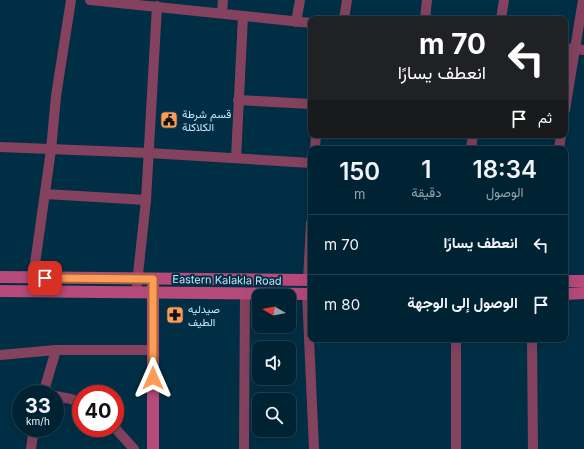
<!DOCTYPE html>
<html lang="ar">
<head>
<meta charset="utf-8">
<style>
  body { margin:0; font-family:Inter,Vazirmatn,sans-serif; background:#0e2f40; color:#f1f3f6; direction:rtl; height:100vh; display:flex; flex-direction:column; font-size:15px; white-space:nowrap }
  * { box-sizing:border-box; margin:0 }
  p { font-size:13px; color:#95a4ac }
  .icon { flex:none; width:22px; height:22px; fill:none; stroke:currentColor; stroke-width:2; stroke-linecap:round; stroke-linejoin:round }
  .map { position:relative; flex:1; overflow:hidden; direction:ltr }
  .sheet { position:absolute; left:308px; top:146px; width:260px; height:196px; display:flex; flex-direction:column; background:#002334; border-radius:8px; box-shadow:0 4px 16px #0002,0 0 0 1px #22404f; direction:rtl }
  .sheet>* { flex:none }
  .guide { position:absolute; left:308px; top:16px; width:260px; height:122px; border-radius:8px; box-shadow:0 4px 16px #0002,0 0 0 1px #22404f; direction:rtl; background:#202124; color:#fff; overflow:hidden }
  .needle { width:26px; rotate:279deg }
  .controls { position:absolute; left:252px; top:289px; display:grid; gap:8px }
  .controls a { display:grid; place-items:center; width:44px; height:44px; border-radius:8px; background:#002334; box-shadow:0 4px 16px #0002,0 0 0 1px #22404f; font-size:20px }
  .speed { position:absolute; left:12px; top:385px; display:flex; gap:8px; font-size:20px; font-weight:700; text-align:center }
  .speed>* { display:grid; place-content:center; width:52px; height:52px; border-radius:50%; background:#002334; box-shadow:0 4px 16px #0002,0 0 0 1px #22404f; line-height:1 }
  .speed small { font-size:10px; font-weight:400 }
  .speed .limit { border:6px solid #d22; background:#fff; color:#111 }
  .pin { position:absolute; display:grid; place-items:center; width:34px; height:34px; color:#fff; margin:-17px; border-radius:8px; box-shadow:0 2px 6px #0006 }
  .me { position:absolute; width:44px; margin:-22px; rotate:0deg; stroke-linejoin:round; filter:drop-shadow(0 0 3px #0008) }
  .turn { display:flex; align-items:center; gap:14px; height:84px; padding:0 16px; font-size:18px }
  .turn .icon { width:52px; height:52px; stroke-width:2.5 }
  .turn b { display:block; font-size:28px; line-height:34px }
  .then { display:flex; align-items:center; height:38px; padding:0 16px; background:#0003; gap:8px; font-size:15px }
  .eta { display:flex; justify-content:space-evenly; align-items:center; height:68px; text-align:center }
  .eta b { font-size:24px; font-weight:600; line-height:28px }
  ul { padding:0; list-style:none }
  li { display:flex; align-items:center; gap:12px; height:60px; padding:0 16px; border-top:1px solid #22404f }
  li div { flex:1 }
  li b { display:block; font-size:15px }
  li em { font-style:normal }
  .map>svg:first-child { display:block }
  .lines { fill:none; stroke-linecap:round; stroke-linejoin:round }
  .street { stroke:#85425e; stroke-width:10 }
  .secondary { stroke:#b64a7a; stroke-width:12 }
  .route-casing { stroke:#a46538; stroke-width:10 }
  .route { stroke:#fd9c56; stroke-width:7 }
  .labels { text-anchor:middle; stroke-width:4; stroke-linejoin:round; paint-order:stroke }
  .poi-label { font-size:11px; fill:#c7e4f6; stroke:#002f45; text-anchor:start }
  .street-label { font-size:11px; fill:#c7e4f6; stroke:#002f45 }
</style>
</head>
<body>
<div class="map">
<svg width="584" height="449" viewBox="0 0 584 449">
  <rect width="100%" height="100%" fill="#002f45"/>
  <g class="lines">
    <g class="street">
      <polyline points="90,0 311,23"/>
      <polyline points="222,13 223,0"/>
      <polyline points="344,19 347,0"/>
      <polyline points="425,19 427,0"/>
      <polyline points="501,19 504,0"/>
      <polyline points="296,22 300,0"/>
      <polyline points="565,48 584,50"/>
      <polyline points="238,100 311,104"/>
      <polyline points="565,110 583,0"/>
      <polyline points="0,147 149,153 311,163"/>
      <polyline points="315,149 316,135"/>
      <polyline points="471,149 473,135"/>
      <polyline points="559,149 561,135"/>
      <polyline points="236,158 243,16"/>
      <polyline points="45,194 146,200"/>
      <polyline points="33,278 51,150 56,96 71,0"/>
      <polyline points="308,280 311,223"/>
      <polyline points="136,293 146,200 157,6"/>
      <polyline points="307,294 314,449"/>
      <polyline points="456,339 456,449"/>
      <polyline points="532,339 533,449"/>
      <polyline points="0,355 56,350 153,350"/>
      <polyline points="43,394 56,350"/>
      <polyline points="55,396 71,399 81,403"/>
      <polyline points="115,428 134,449"/>
      <polyline points="31,449 34,428"/>
      <polyline points="244,449 245,293"/>
    </g>
    <g class="secondary">
      <polyline points="0,277 311,280"/>
      <polyline points="565,281 584,281"/>
      <polyline points="0,291 311,294"/>
      <polyline points="565,294 584,293"/>
      <polyline points="153,449 153,286"/>
    </g>
  </g>
  <g class="lines">
    <defs>
      <polyline id="route" points="45,278 153,279 153,378"/>
    </defs>
    <use href="#route" class="route-casing"/>
    <use href="#route" class="route"/>
  </g>
  <defs>
    <symbol id="civic-square" viewBox="-11 -11 22 22"><rect x="-9" y="-9" width="18" height="18" rx="4" fill="#fd9c56" stroke="#002f45"/><path d="M-.6-6.5H3V-4.5H.6V-3L4-1V1h2V6H-6V1h2V-1L-.6-3ZM-1.2 2.5V6h2.4V2.5Z" fill="#111"/></symbol>
    <symbol id="pharmacy-square" viewBox="-11 -11 22 22"><rect x="-9" y="-9" width="18" height="18" rx="4" fill="#fd9c56" stroke="#002f45"/><path d="M-2-6h4v4h4v4h-4v4h-4v-4h-4v-4h4Z" fill="#111"/></symbol>
  </defs>
  <g fill-rule="evenodd">
    <use href="#civic-square" x="159" y="110" width="20" height="20"/>
    <use href="#pharmacy-square" x="165" y="305" width="20" height="20"/>
  </g>
  <g class="labels">
    <g class="poi-label">
      <text x="182" y="118">قسم شرطة<tspan x="182" dy="13">الكلاكلة</tspan></text>
      <text x="188" y="313">صيدليه<tspan x="188" dy="13">الطيف</tspan></text>
    </g>
    <g class="street-label">
      <text transform="translate(227 280) rotate(1)" y="4">Eastern Kalakla Road</text>
    </g>
  </g>
</svg>
<div class="controls">
<a><svg class="needle" viewBox="-14 -14 28 28"><path d="M0-13l5 13h-10z" fill="#e53935"/><path d="M0 13l5-13h-10z" fill="#95a4ac"/></svg></a>
<a><svg class="icon" aria-label="sound" viewBox="0 0 24 24"><path d="M4 9h4l5-4v14l-5-4H4zM17 9q2 3 0 6"/></svg></a>
<a><svg class="icon" aria-label="search" viewBox="0 0 24 24"><circle cx="10" cy="10" r="6"/><path d="M15 15l6 6"/></svg></a>
</div>
<div class="speed"><div>33<small>km/h</small></div><div class="limit">40</div></div>
<div class="pin" style="left:45px;top:278px;background:#d93025"><svg class="icon" aria-label="arrive" viewBox="0 0 24 24"><path d="M6 21V4h12l-3 4 3 4H6"/></svg></div>
<svg class="me" style="left:153px;top:378px" viewBox="-20 -20 40 40"><path d="M0-17L14 15 0 8-14 15z" fill="#fd9c56" stroke="#fff" stroke-width="4"/></svg>
<div class="guide">
<div class="turn"><svg class="icon" aria-label="left" viewBox="0 0 24 24"><path d="M17 20v-9H6M10 6l-5 5 5 5"/></svg><div><b>70 m</b>انعطف يسارًا</div></div>
<div class="then">ثم<svg class="icon" aria-label="arrive" viewBox="0 0 24 24"><path d="M6 21V4h12l-3 4 3 4H6"/></svg></div>
</div>
<section class="sheet">
<div class="eta">
<div><b>18:34</b><p>الوصول</p></div>
<div><b>1</b><p>دقيقة</p></div>
<div><b>150</b><p>m</p></div>
</div>
<ul>
<li><svg class="icon" aria-label="left" viewBox="0 0 24 24"><path d="M17 20v-9H6M10 6l-5 5 5 5"/></svg><div><b>انعطف يسارًا</b></div><em>70 m</em></li>
<li><svg class="icon" aria-label="arrive" viewBox="0 0 24 24"><path d="M6 21V4h12l-3 4 3 4H6"/></svg><div><b>الوصول إلى الوجهة</b></div><em>80 m</em></li>
</ul>
</section>
</div>
</body>
</html>
